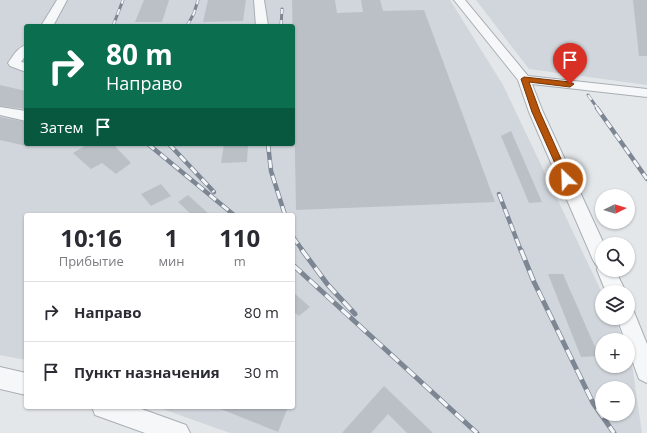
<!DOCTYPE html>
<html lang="ru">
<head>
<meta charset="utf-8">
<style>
  body { margin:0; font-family:"Open Sans",sans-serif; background:#f7f7f7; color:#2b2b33; height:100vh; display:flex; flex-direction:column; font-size:15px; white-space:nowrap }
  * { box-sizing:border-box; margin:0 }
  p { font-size:13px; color:#7c7c81 }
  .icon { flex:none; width:22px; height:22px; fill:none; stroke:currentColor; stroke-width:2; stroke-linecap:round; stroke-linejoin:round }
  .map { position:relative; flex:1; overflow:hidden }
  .details { position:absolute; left:24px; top:213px; width:271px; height:196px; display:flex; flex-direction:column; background:#fff; border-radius:4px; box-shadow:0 1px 3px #0004 }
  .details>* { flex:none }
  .top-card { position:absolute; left:24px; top:24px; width:271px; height:122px; border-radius:4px; box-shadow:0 1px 3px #0004; background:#0b6e4f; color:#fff; overflow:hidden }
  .needle { width:26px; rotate:85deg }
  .fabs { position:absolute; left:595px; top:189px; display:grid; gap:8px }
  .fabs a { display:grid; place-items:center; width:40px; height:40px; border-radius:50%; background:#fff; box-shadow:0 1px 3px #0004; font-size:20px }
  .pin { position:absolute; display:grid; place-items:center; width:34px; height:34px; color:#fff; margin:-41px -17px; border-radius:50% 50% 50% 0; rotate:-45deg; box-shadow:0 0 4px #0007 }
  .pin .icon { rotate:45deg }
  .me { position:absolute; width:44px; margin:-22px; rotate:336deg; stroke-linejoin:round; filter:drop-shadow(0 0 3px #0008) }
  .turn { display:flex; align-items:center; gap:14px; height:84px; padding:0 16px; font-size:18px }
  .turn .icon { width:52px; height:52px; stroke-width:2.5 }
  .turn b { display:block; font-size:28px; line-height:34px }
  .then { display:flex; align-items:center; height:38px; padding:0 16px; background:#0003; gap:8px; font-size:15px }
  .eta { display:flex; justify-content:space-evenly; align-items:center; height:68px; text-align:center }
  .eta b { font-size:24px; font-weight:700; line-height:28px }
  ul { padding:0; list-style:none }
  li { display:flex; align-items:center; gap:12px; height:60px; padding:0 16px; border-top:1px solid #e1e1e2 }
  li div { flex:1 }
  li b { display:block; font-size:15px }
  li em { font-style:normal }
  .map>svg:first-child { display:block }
  .built { fill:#d1d6dc; fill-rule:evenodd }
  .building { fill:#bbc0c7 }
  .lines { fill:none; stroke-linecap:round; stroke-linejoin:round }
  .minor-casing { stroke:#a8aeb4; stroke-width:2 }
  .minor { fill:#f6f7f9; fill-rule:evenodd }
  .rail-far2-casing { stroke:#7d8793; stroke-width:3 }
  .rail-far1-casing { stroke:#7d8793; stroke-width:4.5 }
  .rail-casing { stroke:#7d8793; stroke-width:5 }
  .rail-far2 { stroke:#f3f5f8; stroke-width:2; stroke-dasharray:6; stroke-linecap:butt }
  .rail-far1 { stroke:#f3f5f8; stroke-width:3; stroke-dasharray:8; stroke-linecap:butt }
  .rail { stroke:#f3f5f8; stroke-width:3.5; stroke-dasharray:11; stroke-linecap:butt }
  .route { fill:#b45309; stroke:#753606 }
</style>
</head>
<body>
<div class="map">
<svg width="647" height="433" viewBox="0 0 647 433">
  <rect width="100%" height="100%" fill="#e3e7ea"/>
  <g class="built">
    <path d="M0,0H450L503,85L602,293V318H614L624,340H602V366H628V348L630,351L642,433H230L157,407H293V215H26V360L0,355ZM26,26H293V144H26ZM602,388H628V414H602Z"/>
    <polygon points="476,0 644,0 647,12 647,85 529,69"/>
  </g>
  <g class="building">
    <polygon points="144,0 169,0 162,22 135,22"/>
    <polygon points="208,0 246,0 243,21 203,22"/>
    <polygon points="292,0 335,0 337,13 363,12 361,0 380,0 383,11 424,10 495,202 296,210"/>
    <polygon points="633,0 647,0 647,56 639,56"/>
    <polygon points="0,85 26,91 26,109 0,106"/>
    <polygon points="0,117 26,122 26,146 0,140"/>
    <polygon points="511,131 542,202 529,203 501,136"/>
    <polygon points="88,144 113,144 131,163 116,174 102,163 91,169 73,153"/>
    <polygon points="224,144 248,144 247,162 221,163"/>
    <polygon points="161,184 171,196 151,206 141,194"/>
    <polygon points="188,195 210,215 192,215 178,202"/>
    <polygon points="548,274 563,274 599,356 581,357"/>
    <polygon points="293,292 310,307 299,316 293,311"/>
    <polygon points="384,386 433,433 407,433 388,414 371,433 342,433"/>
    <polygon points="216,407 288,407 278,432"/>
  </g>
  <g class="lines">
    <defs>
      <g id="minor">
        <polygon points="57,0 67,0 53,26 41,26"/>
        <polygon points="254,0 264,0 268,26 256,26"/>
        <polygon points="454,0 465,0 528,76 647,89 647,97 532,84 543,112 604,244 602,244 602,270 615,270 626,292 606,292 597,270 598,266 596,265 593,260 529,112 518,80"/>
        <path d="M26,45V55L21,62L26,63V72L10,66L8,63C13,56 17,48 26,45Z"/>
        <polygon points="0,107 26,111 26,121 0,115"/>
        <polygon points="628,309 634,312 647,344 647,383 639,379 628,349 628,340 625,340 617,318 628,318"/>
        <polygon points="0,367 26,373 26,395 0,389"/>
        <polygon points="92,407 136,407 186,425 190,433 145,433 95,415"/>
      </g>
    </defs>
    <use href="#minor" class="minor-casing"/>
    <use href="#minor" class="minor"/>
    <defs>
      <g id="rail-far2">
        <polyline points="113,26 123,0"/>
        <polyline points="187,26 194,13 198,0"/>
        <polyline points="281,26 282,9"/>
        <polyline points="588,95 598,109"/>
      </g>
      <g id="rail-far1">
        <polyline points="597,108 647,179"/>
        <polyline points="148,144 234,215"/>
        <polyline points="169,144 214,192"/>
        <polyline points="268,144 271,171 285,215"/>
        <polyline points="499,194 521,251"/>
        <polyline points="293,237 303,251"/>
      </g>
      <g id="rail">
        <polyline points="302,250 328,285 355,314"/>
        <polyline points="521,250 534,282 593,403 614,433"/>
        <polyline points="293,265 477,433"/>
      </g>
    </defs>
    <use href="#rail-far2" class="rail-far2-casing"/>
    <use href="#rail-far1" class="rail-far1-casing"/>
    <use href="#rail" class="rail-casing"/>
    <use href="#rail-far2" class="rail-far2"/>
    <use href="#rail-far1" class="rail-far1"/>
    <use href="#rail" class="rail"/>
  </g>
  <polygon class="route" points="524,77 570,82 574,84 570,87 529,82 540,112 570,179 569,182 566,183 562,179 532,112 521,79"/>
</svg>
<div class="fabs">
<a><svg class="needle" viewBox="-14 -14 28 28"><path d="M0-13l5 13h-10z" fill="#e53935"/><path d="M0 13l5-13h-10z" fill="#7c7c81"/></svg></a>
<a><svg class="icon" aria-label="search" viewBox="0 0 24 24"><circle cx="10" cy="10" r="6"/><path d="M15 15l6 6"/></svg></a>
<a><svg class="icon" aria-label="layers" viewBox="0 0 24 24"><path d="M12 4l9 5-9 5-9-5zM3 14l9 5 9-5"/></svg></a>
<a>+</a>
<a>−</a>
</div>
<div class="pin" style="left:570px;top:84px;background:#d93025"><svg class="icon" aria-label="arrive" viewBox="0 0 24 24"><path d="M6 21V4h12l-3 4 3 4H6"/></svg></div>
<svg class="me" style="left:566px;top:179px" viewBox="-20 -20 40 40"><circle r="17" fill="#b45309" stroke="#fff" stroke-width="3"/><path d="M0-11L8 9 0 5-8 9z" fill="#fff"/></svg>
<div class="top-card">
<div class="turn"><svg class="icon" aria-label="right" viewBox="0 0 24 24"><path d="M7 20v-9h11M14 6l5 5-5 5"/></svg><div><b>80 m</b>Направо</div></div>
<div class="then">Затем<svg class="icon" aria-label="arrive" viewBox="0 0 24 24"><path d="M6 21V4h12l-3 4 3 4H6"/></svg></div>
</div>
<section class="details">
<div class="eta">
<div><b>10:16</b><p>Прибытие</p></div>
<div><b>1</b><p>мин</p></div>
<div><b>110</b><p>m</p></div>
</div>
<ul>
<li><svg class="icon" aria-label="right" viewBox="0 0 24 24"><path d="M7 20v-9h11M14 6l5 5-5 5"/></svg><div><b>Направо</b></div><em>80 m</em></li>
<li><svg class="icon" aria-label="arrive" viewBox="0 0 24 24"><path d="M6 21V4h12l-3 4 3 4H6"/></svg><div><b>Пункт назначения</b></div><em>30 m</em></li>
</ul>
</section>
</div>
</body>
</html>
